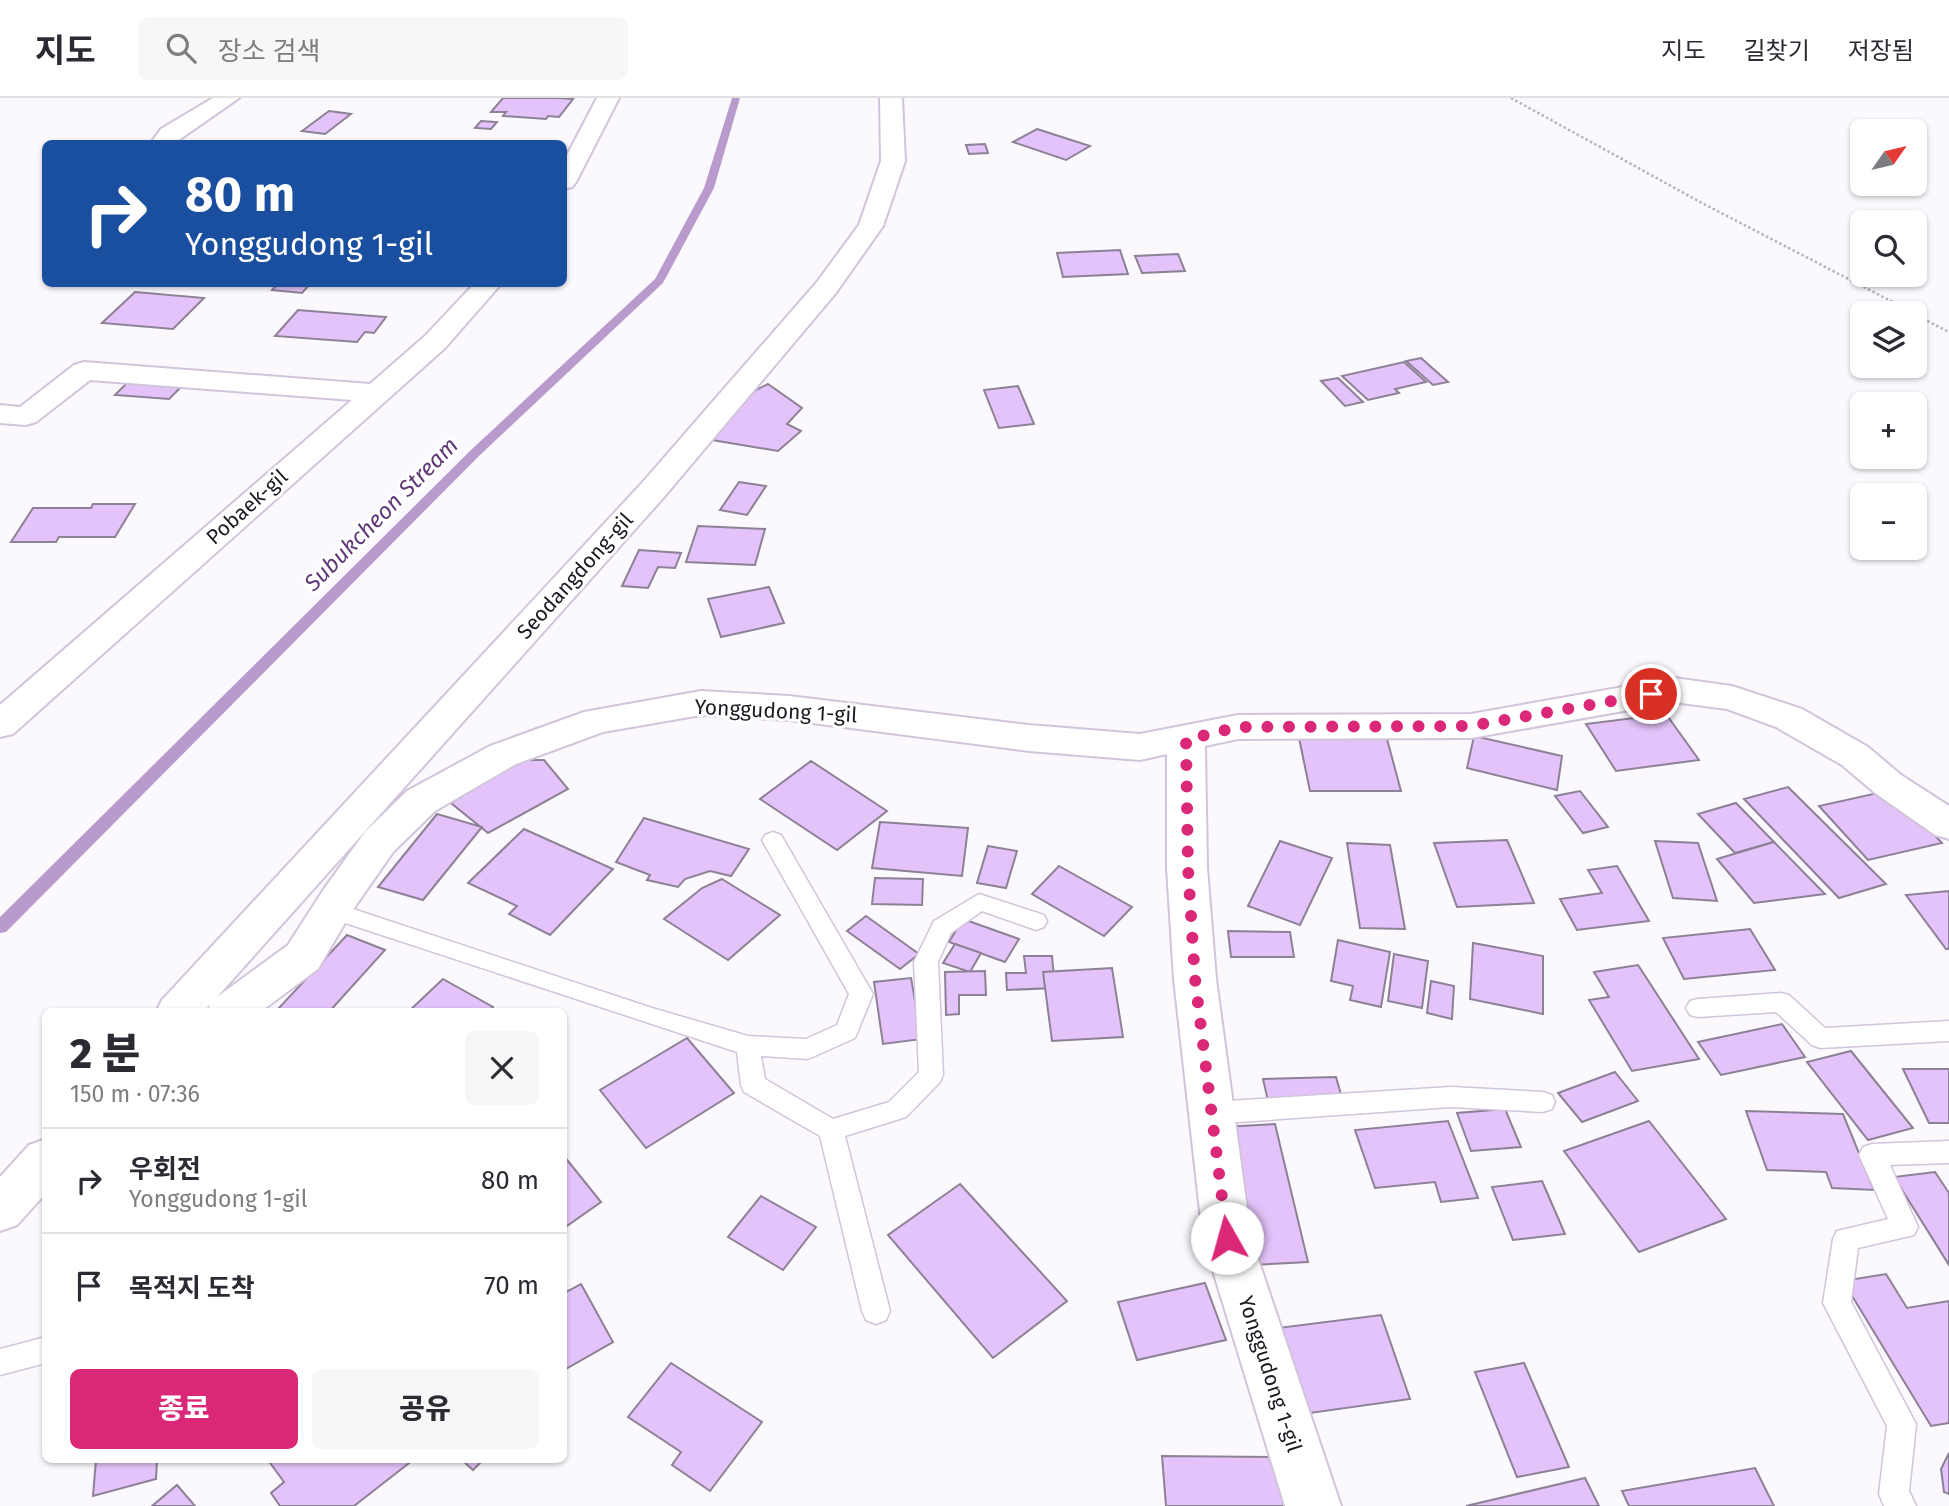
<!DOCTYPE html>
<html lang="ko">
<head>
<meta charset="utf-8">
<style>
  body { margin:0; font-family:"Fira Sans","Noto Sans KR",sans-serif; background:#f7f7f7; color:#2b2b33; height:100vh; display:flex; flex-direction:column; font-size:26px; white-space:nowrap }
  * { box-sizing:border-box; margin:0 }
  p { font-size:23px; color:#7c7c81 }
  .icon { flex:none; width:38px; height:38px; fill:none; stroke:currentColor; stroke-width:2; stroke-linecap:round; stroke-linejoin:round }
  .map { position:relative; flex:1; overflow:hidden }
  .drawer { position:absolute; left:42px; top:910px; width:525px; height:455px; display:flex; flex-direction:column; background:#fff; border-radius:10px; box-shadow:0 2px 5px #0004 }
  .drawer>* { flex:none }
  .banner { position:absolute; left:42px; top:42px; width:525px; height:147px; border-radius:10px; box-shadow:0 2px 5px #0004; background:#1a4fa0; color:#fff; overflow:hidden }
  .needle { width:46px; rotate:56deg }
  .fabs { position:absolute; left:1850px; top:21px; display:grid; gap:14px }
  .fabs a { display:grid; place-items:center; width:77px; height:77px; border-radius:10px; background:#fff; box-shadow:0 2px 5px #0004; font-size:35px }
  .pin { position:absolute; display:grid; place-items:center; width:60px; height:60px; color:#fff; margin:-30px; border:4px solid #fff; border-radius:50%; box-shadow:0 2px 7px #0007 }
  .me { position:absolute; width:77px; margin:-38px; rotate:353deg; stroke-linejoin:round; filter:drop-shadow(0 0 5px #0008) }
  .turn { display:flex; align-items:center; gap:24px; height:147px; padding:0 28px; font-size:32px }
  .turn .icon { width:91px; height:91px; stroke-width:2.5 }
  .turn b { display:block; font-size:49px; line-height:60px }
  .round { display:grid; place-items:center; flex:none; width:74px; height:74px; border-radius:10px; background:#f7f7f7 }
  .summary { display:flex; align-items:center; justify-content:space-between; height:119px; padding:0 28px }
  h1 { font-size:42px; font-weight:800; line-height:52px }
  .cta { display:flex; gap:14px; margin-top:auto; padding:14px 28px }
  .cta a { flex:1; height:80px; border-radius:10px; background:#db2777; color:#fff; font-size:28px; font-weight:800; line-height:80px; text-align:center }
  .cta a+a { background:#f7f7f7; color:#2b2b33 }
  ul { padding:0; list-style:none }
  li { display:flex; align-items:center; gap:21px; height:105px; padding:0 28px; border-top:2px solid #e1e1e2 }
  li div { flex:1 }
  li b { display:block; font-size:26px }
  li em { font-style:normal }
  header { display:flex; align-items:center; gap:42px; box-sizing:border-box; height:98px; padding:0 35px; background:#fff; border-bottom:2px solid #e1e1e2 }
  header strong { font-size:33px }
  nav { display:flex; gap:38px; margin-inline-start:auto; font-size:24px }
  .search { width:490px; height:63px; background:#f7f7f7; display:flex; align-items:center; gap:18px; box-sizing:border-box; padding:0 24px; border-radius:10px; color:#7c7c81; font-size:26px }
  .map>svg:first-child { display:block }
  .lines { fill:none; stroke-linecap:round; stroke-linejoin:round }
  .stream { fill:#b99acd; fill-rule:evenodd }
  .building { fill:#e3c3f9; stroke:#8d8196; stroke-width:2 }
  .lane-casing { stroke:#d1c4db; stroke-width:3 }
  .street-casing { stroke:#d1c4db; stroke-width:4 }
  .path { stroke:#b6b3b9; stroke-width:2.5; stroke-dasharray:2.5 2.5; stroke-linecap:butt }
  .lane { fill:#fff; fill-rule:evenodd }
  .street { fill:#fff; fill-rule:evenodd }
  .route { stroke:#db2777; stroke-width:12; stroke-dasharray:0 21.6 }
  .labels { text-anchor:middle; stroke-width:6; stroke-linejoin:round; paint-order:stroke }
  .street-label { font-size:21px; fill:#1e1921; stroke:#fff }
  .water-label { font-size:23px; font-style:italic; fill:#603878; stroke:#fff }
</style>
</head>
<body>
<header>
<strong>지도</strong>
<div class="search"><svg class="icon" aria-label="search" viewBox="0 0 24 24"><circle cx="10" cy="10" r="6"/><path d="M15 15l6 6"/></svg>장소 검색</div>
<nav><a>지도</a><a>길찾기</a><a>저장됨</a></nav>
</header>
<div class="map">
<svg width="1949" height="1408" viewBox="0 0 1949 1408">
  <rect width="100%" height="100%" fill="#fcf9fe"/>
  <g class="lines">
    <polygon class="stream" points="732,0 740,0 714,90 663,185 479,358 6,834 0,835 0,819 471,352 655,181 704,90"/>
  </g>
  <g class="building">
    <polygon points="503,0 559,0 573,1 559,19 548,18 546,21 503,18 506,14 491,14"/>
    <polygon points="329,13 351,16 325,36 302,33"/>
    <polygon points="481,23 497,24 491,31 475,30"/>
    <polygon points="1037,31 1090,48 1066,62 1013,44"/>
    <polygon points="985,46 988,55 969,56 966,47"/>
    <polygon points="1120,152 1128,176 1063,179 1057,155"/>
    <polygon points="1178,156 1185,173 1142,175 1135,158"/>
    <polygon points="278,186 310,186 302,195 272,192"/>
    <polygon points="135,194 204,200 173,231 102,225"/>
    <polygon points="298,212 386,219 374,235 365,234 357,244 275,238"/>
    <polygon points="1421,260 1448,284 1433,287 1406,263"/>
    <polygon points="1404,264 1426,284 1395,291 1399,295 1368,302 1342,278"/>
    <polygon points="1338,280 1363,304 1345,308 1321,283"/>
    <polygon points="127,285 181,289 169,301 115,297"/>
    <polygon points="768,286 802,310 787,326 801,333 778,353 712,342 750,295"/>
    <polygon points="1018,288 1034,326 999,330 984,292"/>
    <polygon points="739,384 766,388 747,417 720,412"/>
    <polygon points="93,406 135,406 115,439 59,439 56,444 11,444 33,410 91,410"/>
    <polygon points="698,428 765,431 755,467 686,464"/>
    <polygon points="639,452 681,455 675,470 658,469 648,490 622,488"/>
    <polygon points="769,489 784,525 721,539 708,501"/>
    <polygon points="1666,616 1699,662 1616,673 1586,626"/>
    <polygon points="1474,638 1562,658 1557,692 1467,670"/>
    <polygon points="1299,640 1387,641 1401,693 1310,693"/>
    <polygon points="527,662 544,662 568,691 488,735 451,705 495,677"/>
    <polygon points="811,663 887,713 837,752 760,701"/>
    <polygon points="1788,689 1886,786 1839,800 1744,701"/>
    <polygon points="1891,692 1942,745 1868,762 1819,708"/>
    <polygon points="1580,693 1608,729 1583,735 1555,698"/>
    <polygon points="1736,705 1774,744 1735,755 1698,716"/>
    <polygon points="437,716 482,729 423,802 378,789"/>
    <polygon points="644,720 749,751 731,778 710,773 685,781 678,789 647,782 650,777 616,764"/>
    <polygon points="880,724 968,730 962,778 872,770"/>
    <polygon points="524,731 613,771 550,837 509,816 517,808 468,785"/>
    <polygon points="1507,742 1534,805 1457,809 1434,745"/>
    <polygon points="1280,743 1332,760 1300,827 1248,808"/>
    <polygon points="1655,743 1698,745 1717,803 1673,800"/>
    <polygon points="1774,744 1825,796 1754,805 1717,761"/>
    <polygon points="1347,745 1390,747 1405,831 1360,830"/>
    <polygon points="988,748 1017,753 1006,790 977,785"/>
    <polygon points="1059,768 1132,809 1104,838 1032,796"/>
    <polygon points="1617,768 1649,823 1577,832 1560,801 1602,795 1588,772"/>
    <polygon points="875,780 923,781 922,807 872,806"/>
    <polygon points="722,781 780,817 728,862 664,821 702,790"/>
    <polygon points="1949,793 1949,851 1946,851 1906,797"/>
    <polygon points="866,818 919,856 900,871 847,833"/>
    <polygon points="963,821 1019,841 1005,864 949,844"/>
    <polygon points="1750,831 1775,872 1684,881 1663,840"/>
    <polygon points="1228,833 1290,834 1294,859 1231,859"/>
    <polygon points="347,837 385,852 329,914 277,912"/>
    <polygon points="1338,842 1390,854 1381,909 1350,902 1353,888 1331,883"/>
    <polygon points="1473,845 1543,858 1543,916 1470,901"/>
    <polygon points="955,846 981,855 970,874 943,865"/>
    <polygon points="1394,856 1428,863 1422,910 1388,903"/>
    <polygon points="1024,858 1052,858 1055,890 1007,892 1006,875 1026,875"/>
    <polygon points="1638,867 1699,961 1632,973 1589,902 1609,899 1594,874"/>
    <polygon points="1112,870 1123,939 1052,943 1043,874"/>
    <polygon points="985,873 986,897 959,897 959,916 946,917 945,874"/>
    <polygon points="911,880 922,941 883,946 874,884"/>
    <polygon points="443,881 493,909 488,914 408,914"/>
    <polygon points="1431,883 1454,888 1452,921 1427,915"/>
    <polygon points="1782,926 1805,959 1721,977 1698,944"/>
    <polygon points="687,940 734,995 646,1050 600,992"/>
    <polygon points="1851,953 1913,1030 1868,1042 1807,964"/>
    <polygon points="1903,971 1949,971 1949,1025 1929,1025"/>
    <polygon points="1615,974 1638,1003 1582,1024 1558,995"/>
    <polygon points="1336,979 1342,1000 1268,1003 1263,981"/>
    <polygon points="1505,1011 1521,1049 1471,1053 1457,1015"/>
    <polygon points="1746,1013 1843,1016 1874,1092 1832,1090 1826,1074 1767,1072"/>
    <polygon points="1448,1023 1478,1100 1441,1104 1435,1084 1375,1090 1355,1032"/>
    <polygon points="1649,1023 1726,1121 1639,1154 1564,1053"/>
    <polygon points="1275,1026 1308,1164 1251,1167 1223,1029"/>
    <polygon points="564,1058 601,1104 564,1130"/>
    <polygon points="1935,1074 1949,1095 1949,1167 1894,1079"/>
    <polygon points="1542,1083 1565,1136 1513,1142 1492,1089"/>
    <polygon points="960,1086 1067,1203 993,1260 888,1137"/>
    <polygon points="761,1098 816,1129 783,1172 728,1139"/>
    <polygon points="1886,1176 1907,1210 1949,1203 1949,1325 1931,1328 1843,1183"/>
    <polygon points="1205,1185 1226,1242 1137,1262 1118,1204"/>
    <polygon points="581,1186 613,1244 564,1272 564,1195"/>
    <polygon points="1381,1217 1410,1301 1303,1316 1278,1230"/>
    <polygon points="671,1265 762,1324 710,1393 672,1367 681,1354 628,1319"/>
    <polygon points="1524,1265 1569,1369 1517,1379 1475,1274"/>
    <polygon points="1949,1355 1949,1396 1944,1394 1941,1371"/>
    <polygon points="1162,1358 1278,1359 1284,1408 1166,1408"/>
    <polygon points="96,1362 157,1362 156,1381 93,1398"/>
    <polygon points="268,1362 413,1362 354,1408 280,1408 271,1395 284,1384"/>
    <polygon points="462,1362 483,1362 473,1372"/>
    <polygon points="1755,1370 1774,1408 1629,1408 1622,1393"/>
    <polygon points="1585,1380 1599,1408 1466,1408"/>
    <polygon points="177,1387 195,1408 152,1408"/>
  </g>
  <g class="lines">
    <defs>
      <g id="lane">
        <polygon points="773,734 781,737 873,896 855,940 808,961 761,958 765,981 833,1021 889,1004 919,974 914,864 934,823 979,796 1044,817 1047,823 1044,829 1036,832 982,813 951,835 938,864 943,977 940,984 906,1019 845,1038 890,1213 886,1222 876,1226 866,1222 862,1213 820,1038 744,994 741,987 737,954 324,818 321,812 324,806 332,804 652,910 748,938 806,941 837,927 849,896 762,742 765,737"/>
        <polygon points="1781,895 1789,897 1825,930 1949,923 1949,943 1820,950 1812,947 1776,914 1698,919 1690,917 1686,910 1690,903 1698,901"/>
        <polygon points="1451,989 1543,994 1552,997 1555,1004 1552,1011 1543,1014 1451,1009 1211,1026 1202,1022 1199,1015 1202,1008 1211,1004"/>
        <polygon points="1949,1043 1949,1065 1890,1067 1918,1129 1914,1137 1858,1150 1851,1204 1916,1326 1909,1393 1916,1408 1884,1408 1879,1396 1887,1328 1823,1205 1833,1141 1837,1133 1888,1121 1859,1057 1863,1049 1872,1046"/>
        <polygon points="46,1239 46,1265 0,1277 0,1251"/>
      </g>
      <g id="street">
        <polygon points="213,0 239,0 173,46 150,46 161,31"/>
        <polygon points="597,0 619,0 576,84 572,89 564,91 564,63"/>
        <polygon points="880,0 902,0 905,63 883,128 835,196 664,399 217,899 288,847 324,791 365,734 407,693 490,648 584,614 701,593 789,598 1029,627 1140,636 1238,617 1471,616 1674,580 1732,588 1802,611 1868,649 1901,677 1949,708 1949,741 1935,737 1875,695 1842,667 1776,629 1727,611 1674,604 1471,640 1238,641 1205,648 1207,770 1216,881 1251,1140 1341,1408 1285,1408 1203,1140 1174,881 1167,770 1167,656 1140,662 1029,653 789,622 701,617 603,634 516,666 435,713 393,754 352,813 318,871 260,914 207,914 210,906 204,914 156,914 162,902 642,385 817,184 859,127 881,63"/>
        <polygon points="474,186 501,186 445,250 13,636 0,639 0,607 352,302 90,282 36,324 26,327 0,325 0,307 20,309 74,267 84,264 370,286 425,238"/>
        <polygon points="46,1041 46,1095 17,1127 0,1133 0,1079 29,1047"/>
      </g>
    </defs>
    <use href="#lane" class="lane-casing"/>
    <use href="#street" class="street-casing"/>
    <g class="path">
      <polyline points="1511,0 1702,105 1914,215"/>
      <polyline points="1914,216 1949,234"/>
    </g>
    <use href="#lane" class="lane"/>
    <use href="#street" class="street"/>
  </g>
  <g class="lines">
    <polyline class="route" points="1227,1140 1195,881 1188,770 1186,642 1238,629 1471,628 1651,596"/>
  </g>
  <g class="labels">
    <g class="street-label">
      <text transform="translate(247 409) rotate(-42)" y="7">Pobaek-gil</text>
      <text transform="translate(575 478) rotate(-48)" y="7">Seodangdong-gil</text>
      <text transform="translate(776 613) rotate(3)" y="7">Yonggudong 1-gil</text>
      <text transform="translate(1270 1276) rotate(72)" y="7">Yonggudong 1-gil</text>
    </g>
    <g class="water-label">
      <text transform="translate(381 416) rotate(-45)" y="8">Subukcheon Stream</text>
    </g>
  </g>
</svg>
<div class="fabs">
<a><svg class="needle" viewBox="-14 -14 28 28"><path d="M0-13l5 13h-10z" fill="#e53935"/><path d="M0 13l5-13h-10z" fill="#7c7c81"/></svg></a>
<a><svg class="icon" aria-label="search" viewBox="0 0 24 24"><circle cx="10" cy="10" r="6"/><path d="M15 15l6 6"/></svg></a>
<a><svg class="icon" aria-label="layers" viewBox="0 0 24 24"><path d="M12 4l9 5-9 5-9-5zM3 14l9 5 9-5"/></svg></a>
<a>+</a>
<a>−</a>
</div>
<div class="pin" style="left:1651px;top:596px;background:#d93025"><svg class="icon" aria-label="arrive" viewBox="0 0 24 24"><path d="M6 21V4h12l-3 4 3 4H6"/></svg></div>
<svg class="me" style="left:1227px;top:1140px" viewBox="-20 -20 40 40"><circle r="19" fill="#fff"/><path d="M0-13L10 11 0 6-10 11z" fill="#db2777"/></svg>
<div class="banner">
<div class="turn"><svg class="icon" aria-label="right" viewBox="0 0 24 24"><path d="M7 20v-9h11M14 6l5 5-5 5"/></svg><div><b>80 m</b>Yonggudong 1-gil</div></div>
</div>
<section class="drawer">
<div class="summary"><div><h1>2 분</h1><p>150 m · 07:36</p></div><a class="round"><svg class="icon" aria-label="close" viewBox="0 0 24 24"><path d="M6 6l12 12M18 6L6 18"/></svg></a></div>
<ul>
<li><svg class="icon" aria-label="right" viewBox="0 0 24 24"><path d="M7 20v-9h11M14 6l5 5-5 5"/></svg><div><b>우회전</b><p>Yonggudong 1-gil</p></div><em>80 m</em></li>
<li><svg class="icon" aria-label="arrive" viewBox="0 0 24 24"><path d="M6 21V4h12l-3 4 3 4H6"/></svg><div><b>목적지 도착</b></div><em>70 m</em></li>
</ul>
<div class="cta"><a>종료</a><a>공유</a></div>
</section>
</div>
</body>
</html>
